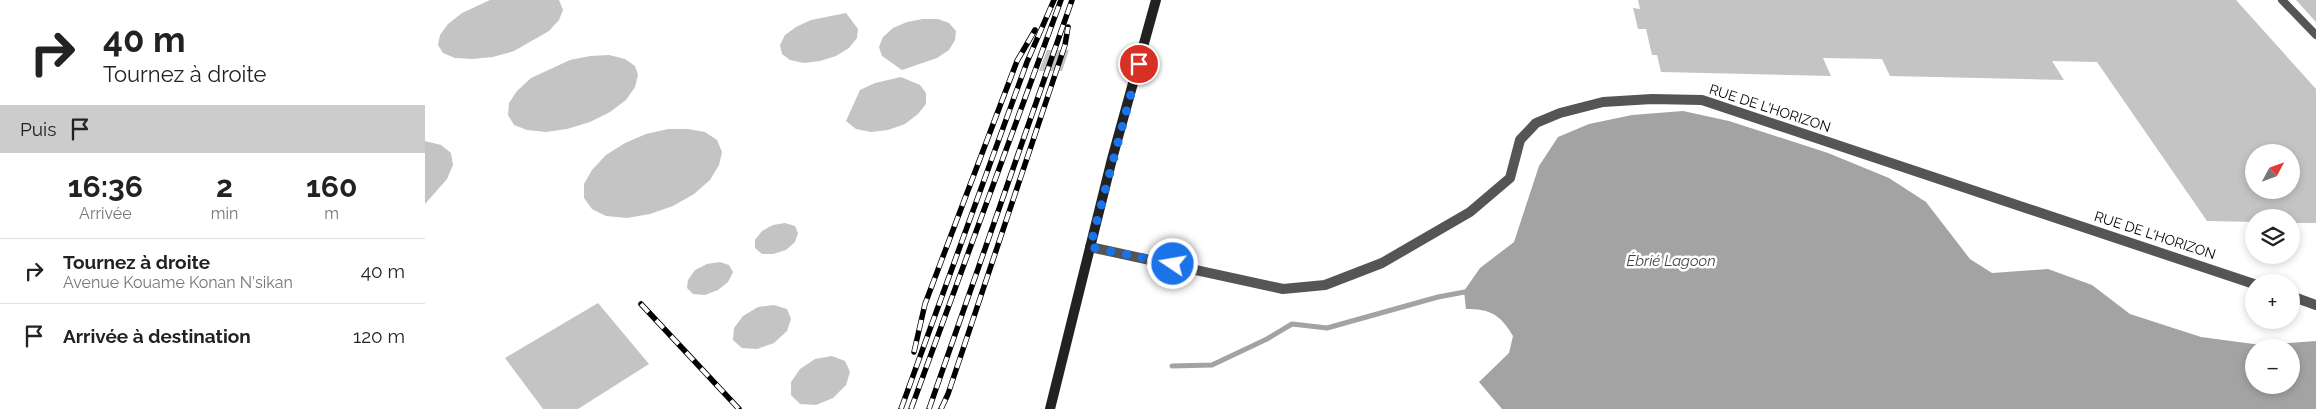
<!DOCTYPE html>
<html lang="fr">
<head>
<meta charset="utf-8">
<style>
  body { margin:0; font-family:Raleway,sans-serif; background:#f6f6f6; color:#222; height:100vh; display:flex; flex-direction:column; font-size:19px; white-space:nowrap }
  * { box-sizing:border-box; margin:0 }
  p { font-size:16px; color:#767676 }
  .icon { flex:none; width:28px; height:28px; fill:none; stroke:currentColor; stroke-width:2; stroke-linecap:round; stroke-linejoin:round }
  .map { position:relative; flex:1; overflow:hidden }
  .details { display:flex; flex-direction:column; background:#fff; width:425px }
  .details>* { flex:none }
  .guide { background:#fff; color:#222; overflow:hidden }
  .needle { width:32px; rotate:49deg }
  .fabs { position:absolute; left:1820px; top:144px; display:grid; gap:10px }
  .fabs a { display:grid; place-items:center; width:55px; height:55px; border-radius:50%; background:#fff; box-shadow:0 2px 8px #0003; font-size:25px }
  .pin { position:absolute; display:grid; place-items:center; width:42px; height:42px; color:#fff; margin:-21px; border:2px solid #fff; border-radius:50%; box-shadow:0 1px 5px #0007 }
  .me { position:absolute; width:55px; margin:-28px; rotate:282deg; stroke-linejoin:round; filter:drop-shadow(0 0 4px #0008) }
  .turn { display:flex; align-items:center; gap:18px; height:105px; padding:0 20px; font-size:22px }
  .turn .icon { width:65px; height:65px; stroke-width:2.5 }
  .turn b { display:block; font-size:35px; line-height:42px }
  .then { display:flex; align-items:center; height:48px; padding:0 20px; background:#0003; gap:10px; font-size:19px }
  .eta { display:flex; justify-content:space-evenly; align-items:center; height:85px; text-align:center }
  .eta b { font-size:30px; font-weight:700; line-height:35px }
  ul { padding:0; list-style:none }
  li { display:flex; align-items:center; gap:15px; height:65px; padding:0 20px; border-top:1px solid #e0e0e0 }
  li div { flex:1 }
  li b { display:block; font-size:19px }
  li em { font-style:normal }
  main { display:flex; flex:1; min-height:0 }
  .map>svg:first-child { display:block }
  .water { fill:#a3a3a3; fill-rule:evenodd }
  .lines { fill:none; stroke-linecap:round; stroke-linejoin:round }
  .stream { stroke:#a3a3a3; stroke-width:5 }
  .building { fill:#c4c4c4; fill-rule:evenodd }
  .lane { stroke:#555; stroke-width:8 }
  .street { stroke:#555; stroke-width:10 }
  .secondary { stroke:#222; stroke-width:10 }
  .rail-casing { stroke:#000; stroke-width:5.5 }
  .rail { stroke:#fff; stroke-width:4; stroke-dasharray:11; stroke-linecap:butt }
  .route { stroke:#1a73e8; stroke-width:9; stroke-dasharray:0 16.2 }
  .labels { text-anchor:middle; stroke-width:5; stroke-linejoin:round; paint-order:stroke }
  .street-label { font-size:14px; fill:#000; stroke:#fff }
  .water-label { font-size:15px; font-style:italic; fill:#444; stroke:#fff }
</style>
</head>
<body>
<main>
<section class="details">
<div class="guide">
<div class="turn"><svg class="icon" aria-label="right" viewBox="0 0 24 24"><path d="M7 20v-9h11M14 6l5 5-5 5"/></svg><div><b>40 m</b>Tournez à droite</div></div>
<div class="then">Puis<svg class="icon" aria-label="arrive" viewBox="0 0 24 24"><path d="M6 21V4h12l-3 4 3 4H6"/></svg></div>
</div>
<div class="eta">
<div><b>16:36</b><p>Arrivée</p></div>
<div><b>2</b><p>min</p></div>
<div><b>160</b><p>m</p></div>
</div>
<ul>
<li><svg class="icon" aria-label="right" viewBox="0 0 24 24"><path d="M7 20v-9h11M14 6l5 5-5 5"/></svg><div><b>Tournez à droite</b><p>Avenue Kouame Konan N'sikan</p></div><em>40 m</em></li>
<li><svg class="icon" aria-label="arrive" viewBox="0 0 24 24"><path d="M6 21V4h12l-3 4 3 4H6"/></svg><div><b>Arrivée à destination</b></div><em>120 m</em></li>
</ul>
</section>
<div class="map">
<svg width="1891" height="409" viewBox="0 0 1891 409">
  <rect width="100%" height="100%" fill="#fff"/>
  <path class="water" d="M1258,111L1304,121L1403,153L1464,178L1501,202L1545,259L1567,273L1623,269L1667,285L1705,314L1776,337L1836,345L1891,341V409H1077L1054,382L1084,353L1088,336C1075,314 1065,309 1041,309L1039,291L1055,268L1089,242L1114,166L1133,137L1164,124L1207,115ZM1829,348H1866V385H1829Z"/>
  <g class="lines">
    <polyline class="stream" points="747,366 787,365 842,339 867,324 902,328 1013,297 1045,291"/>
  </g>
  <g class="building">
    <polygon points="65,0 134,0 138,10 134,20 124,31 89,51 68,57 47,59 30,58 18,53 13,45 15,35 23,24 37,13"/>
    <path d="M1213,0H1811L1891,89V223H1866V218H1829V222L1782,221L1672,62L1627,61L1639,80L1465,76L1457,59L1398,58L1406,76L1236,72L1232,55H1227L1221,29H1213L1208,8L1215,9ZM1829,152H1866V190H1829Z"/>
    <polygon points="1871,0 1891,0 1891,22"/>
    <polygon points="421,13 433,29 432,38 424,48 411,56 395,61 379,63 365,60 357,54 355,45 360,35 371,27 386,20"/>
    <polygon points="498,19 513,19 524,23 531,31 530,40 524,50 512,58 477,70 457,56 454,47 458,37 468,28 482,22"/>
    <polygon points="622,50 644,50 637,71 614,71"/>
    <polygon points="184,55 200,59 210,66 213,75 210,87 201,100 185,112 165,122 142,129 121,132 102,130 89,125 83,115 84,103 92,91 106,78 145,60 165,56"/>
    <polygon points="476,77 495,85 501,93 501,104 493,114 480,124 463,130 446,132 431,129 421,121 435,90 450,83"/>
    <polygon points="243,129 263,129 280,132 292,140 297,152 294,165 285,180 269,194 248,206 225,214 202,218 181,216 167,209 159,198 159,184 167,170 181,155 200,143 221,134"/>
    <polygon points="0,141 16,145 26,153 28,165 22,179 0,204"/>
    <polygon points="360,223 370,226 373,233 370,242 361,250 348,254 337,254 330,248 330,240 337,231 348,225"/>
    <polygon points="295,262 304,265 308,272 303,282 293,290 280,295 268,294 262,288 263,280 270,270 282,264"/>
    <polygon points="173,303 224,364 153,409 118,409 80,358"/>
    <polygon points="349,305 362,309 366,319 362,331 349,343 332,349 317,348 308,340 309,328 318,316 333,307"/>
    <polygon points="407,356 420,361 425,372 421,385 408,398 391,405 375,404 366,395 366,382 375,369 390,359"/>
  </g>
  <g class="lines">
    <polyline class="lane" points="1857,0 1891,35"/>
    <g class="street">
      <polyline points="665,247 858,289 900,285 957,263 1045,212 1085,178 1095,140 1111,123 1135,113 1178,102 1227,99 1277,100 1829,284"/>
      <polyline points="1866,296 1891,305"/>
    </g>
    <polyline class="secondary" points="625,409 687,159 731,0"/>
    <defs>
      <g id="rail">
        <polyline points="216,304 314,409"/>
        <polyline points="489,352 500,304 592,61 610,30"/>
        <polyline points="476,409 602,62 629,0"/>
        <polyline points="486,409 636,0"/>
        <polyline points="504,409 647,0"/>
        <polyline points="516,409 523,394 640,45 643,27"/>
      </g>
    </defs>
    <use href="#rail" class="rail-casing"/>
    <use href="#rail" class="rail"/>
  </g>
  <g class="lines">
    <polyline class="route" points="714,64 665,247 748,264"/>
  </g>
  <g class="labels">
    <g class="street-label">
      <text transform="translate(1345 108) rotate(18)" y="5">RUE DE L'HORIZON</text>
      <text transform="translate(1730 235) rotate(18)" y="5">RUE DE L'HORIZON</text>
    </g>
    <g class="water-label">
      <text x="1246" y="266">Ébrié Lagoon</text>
    </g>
  </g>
</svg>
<div class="fabs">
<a><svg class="needle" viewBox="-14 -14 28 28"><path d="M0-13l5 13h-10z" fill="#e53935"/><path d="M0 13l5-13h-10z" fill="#767676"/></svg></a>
<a><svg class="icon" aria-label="layers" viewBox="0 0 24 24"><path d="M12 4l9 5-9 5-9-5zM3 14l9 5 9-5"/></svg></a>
<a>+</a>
<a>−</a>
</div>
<div class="pin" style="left:714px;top:64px;background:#d93025"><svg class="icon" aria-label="arrive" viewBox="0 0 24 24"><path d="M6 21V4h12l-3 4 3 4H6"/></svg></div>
<svg class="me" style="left:748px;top:264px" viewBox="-20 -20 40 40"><circle r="17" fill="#1a73e8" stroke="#fff" stroke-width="3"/><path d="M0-11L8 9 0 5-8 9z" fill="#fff"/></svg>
</div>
</main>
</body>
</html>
